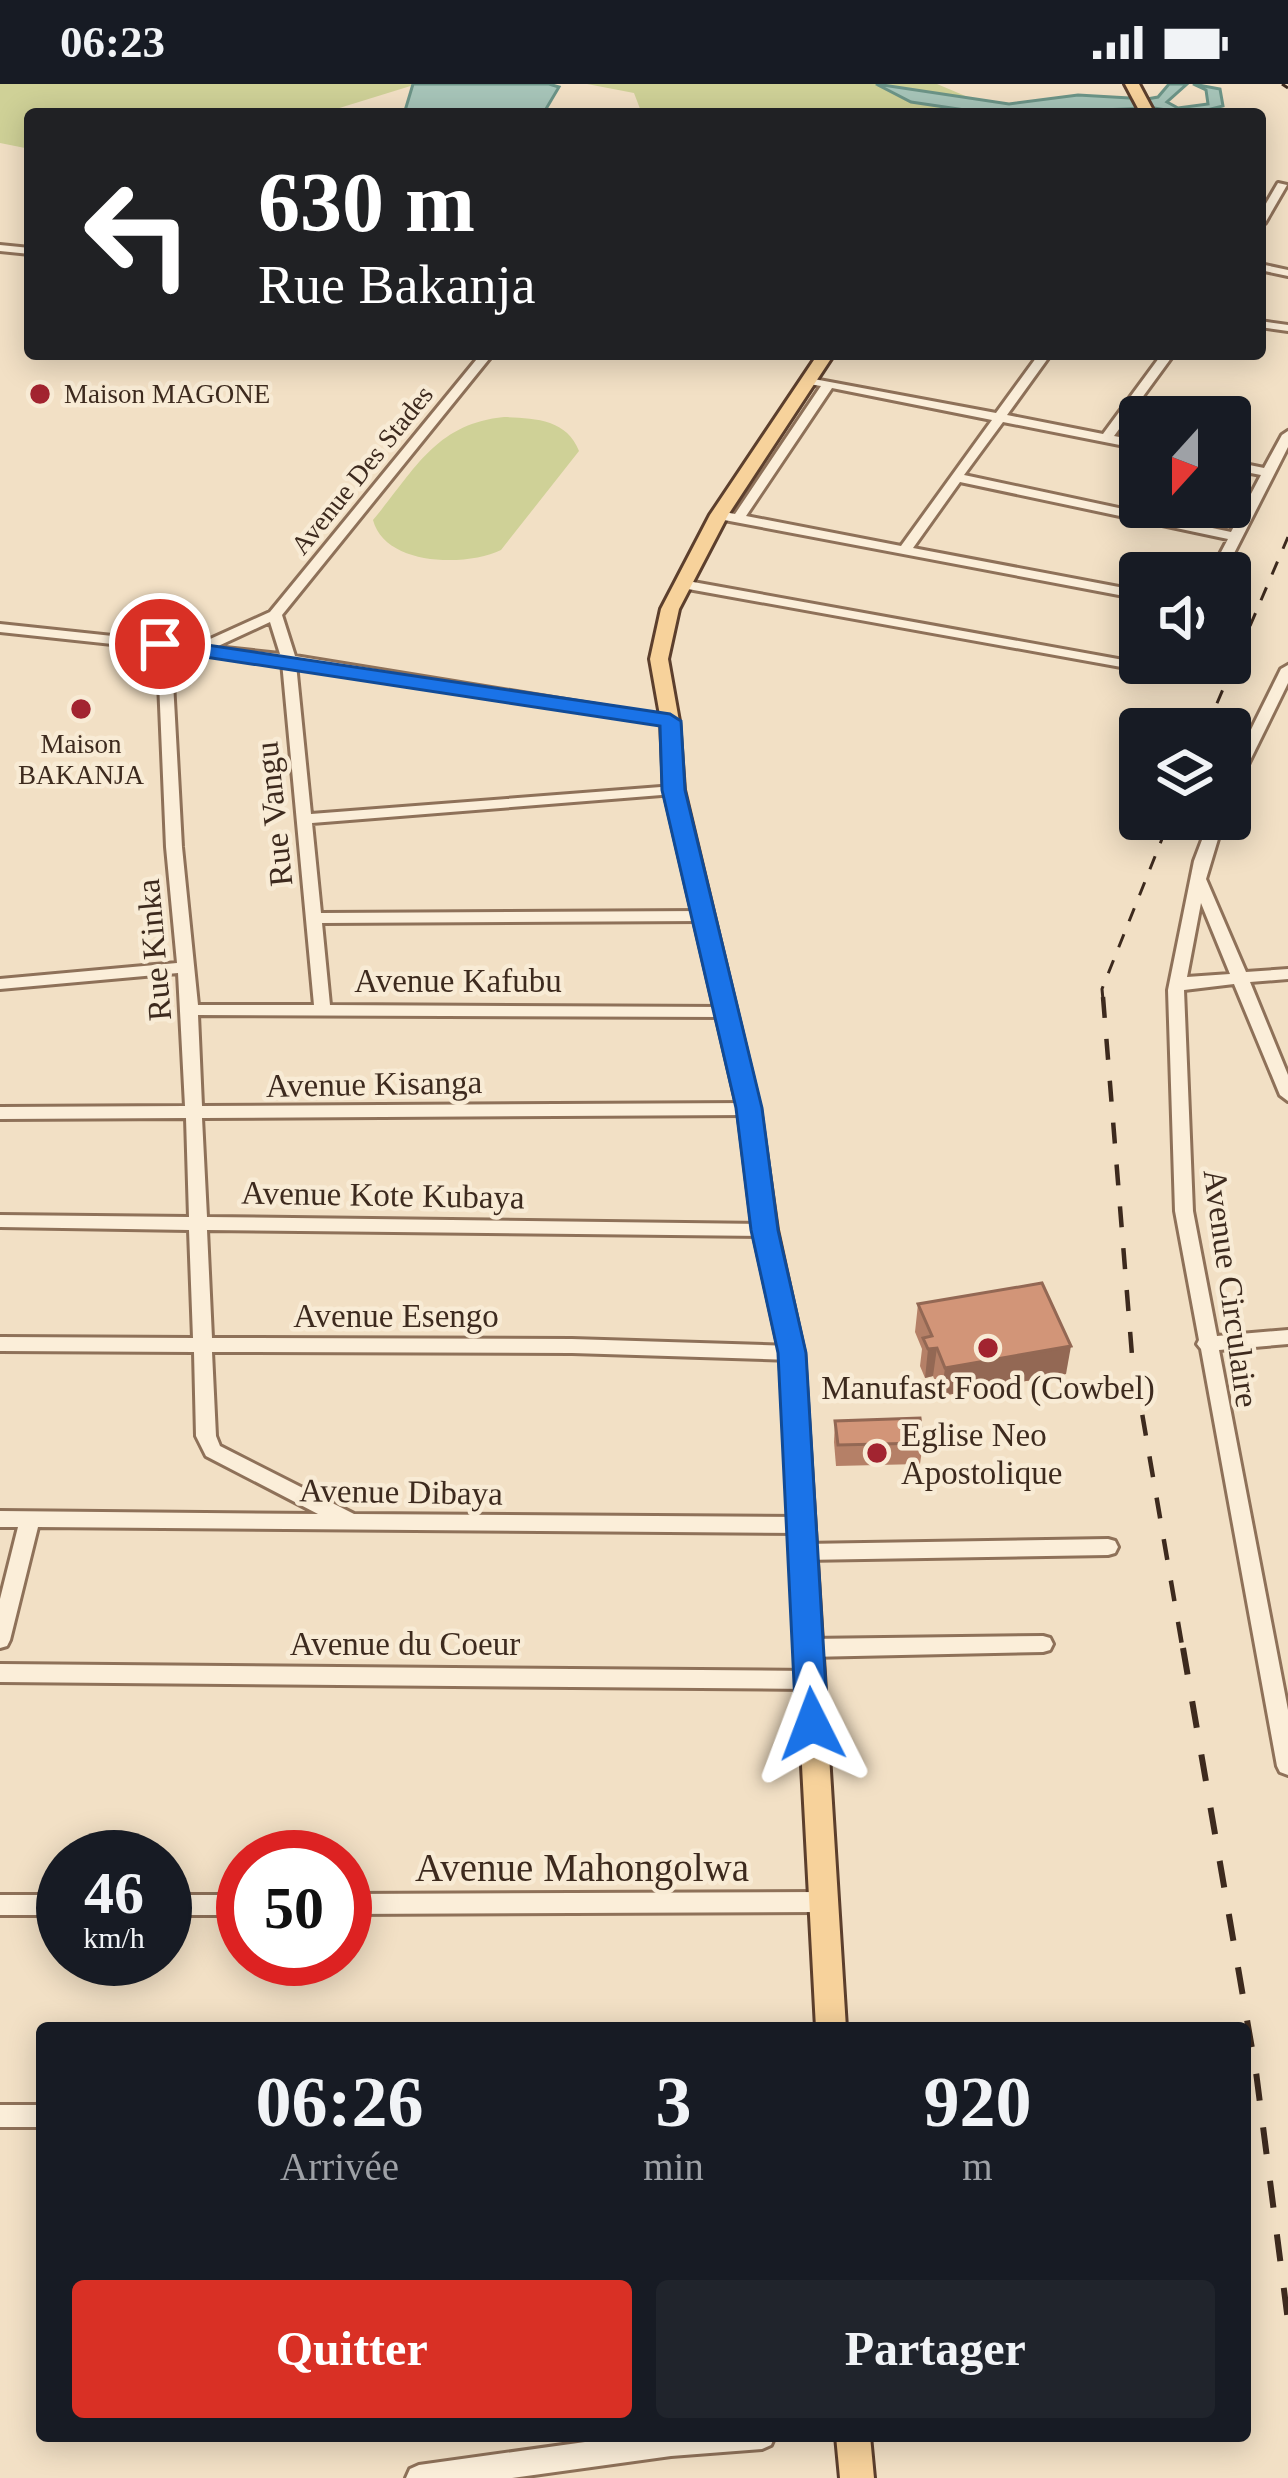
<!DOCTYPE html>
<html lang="fr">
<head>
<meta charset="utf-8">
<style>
  body { margin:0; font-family:Georgia,serif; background:#20242c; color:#f1f3f6; height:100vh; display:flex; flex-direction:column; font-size:45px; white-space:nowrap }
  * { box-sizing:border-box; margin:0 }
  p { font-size:39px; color:#9ea1a6 }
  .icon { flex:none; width:66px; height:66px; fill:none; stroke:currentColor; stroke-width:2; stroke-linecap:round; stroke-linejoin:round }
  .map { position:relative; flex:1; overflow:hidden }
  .drawer { position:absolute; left:36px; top:1938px; width:1215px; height:420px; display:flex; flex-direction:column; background:#171b24; border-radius:12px; box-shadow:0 6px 30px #0003 }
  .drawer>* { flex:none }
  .guide { position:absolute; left:24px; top:24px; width:1242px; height:252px; border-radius:12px; box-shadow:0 6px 30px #0003; background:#202124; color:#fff; overflow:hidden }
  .needle { width:78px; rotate:201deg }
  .buttons { position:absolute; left:1119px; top:312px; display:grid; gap:24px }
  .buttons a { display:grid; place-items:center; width:132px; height:132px; border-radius:12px; background:#171b24; box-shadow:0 6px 30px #0003; font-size:60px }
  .speed { position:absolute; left:36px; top:1746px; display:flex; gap:24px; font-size:60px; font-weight:700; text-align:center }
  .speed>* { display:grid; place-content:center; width:156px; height:156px; border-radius:50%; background:#171b24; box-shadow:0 6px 30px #0003; line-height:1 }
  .speed small { font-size:30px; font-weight:400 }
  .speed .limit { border:18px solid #d22; background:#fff; color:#111 }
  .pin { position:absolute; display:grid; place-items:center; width:102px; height:102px; color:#fff; margin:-51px; border:6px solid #fff; border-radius:50%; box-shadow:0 3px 12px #0007 }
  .me { position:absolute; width:132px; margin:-66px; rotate:357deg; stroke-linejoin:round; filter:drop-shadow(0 0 9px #0008) }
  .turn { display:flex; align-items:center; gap:42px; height:252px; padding:0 36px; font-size:54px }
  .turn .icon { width:156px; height:156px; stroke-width:2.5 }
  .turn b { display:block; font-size:84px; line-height:102px }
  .eta { display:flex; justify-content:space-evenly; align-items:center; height:204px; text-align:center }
  .eta b { font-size:72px; font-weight:700; line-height:84px }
  .primary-button { display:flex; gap:24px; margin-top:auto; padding:24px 36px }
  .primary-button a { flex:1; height:138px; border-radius:12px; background:#d93025; color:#fff; font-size:48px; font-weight:700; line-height:138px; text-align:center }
  .primary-button a+a { background:#20242c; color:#f1f3f6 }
  .status { display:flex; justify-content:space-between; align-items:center; height:84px; padding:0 60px; background:#171b24; direction:ltr }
  .status svg { height:33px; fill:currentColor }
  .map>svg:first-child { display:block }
  .green { fill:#cfd197 }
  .water { fill:#a7c5b9; stroke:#6c9487; stroke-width:3 }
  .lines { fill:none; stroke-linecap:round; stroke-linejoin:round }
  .minor-casing { stroke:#8e7159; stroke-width:6 }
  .major-casing { stroke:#5c3f2d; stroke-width:6 }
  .minor { fill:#fbeed9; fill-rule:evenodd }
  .major { fill:#f7d29b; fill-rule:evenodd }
  .rail-far2 { stroke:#3d2a1e; stroke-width:3; stroke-dasharray:14 14; stroke-linecap:butt }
  .rail-far1 { stroke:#3d2a1e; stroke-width:4.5; stroke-dasharray:21 21; stroke-linecap:butt }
  .rail { stroke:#3d2a1e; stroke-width:6; stroke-dasharray:27 27; stroke-linecap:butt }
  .wall { fill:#b58067 }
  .shaded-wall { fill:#936854 }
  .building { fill:#d29578; stroke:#936854; stroke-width:3 }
  .route { fill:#1a73e8; stroke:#114b97; stroke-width:3 }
  .poi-dot { fill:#a22430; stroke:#f8ebd5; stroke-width:4.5 }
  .labels { text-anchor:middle; stroke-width:9; stroke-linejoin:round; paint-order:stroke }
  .far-poi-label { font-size:27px; fill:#3d2a1e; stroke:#f8ebd5; text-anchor:start }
  .far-street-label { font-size:27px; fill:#3d2a1e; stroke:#f8ebd5 }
  .street-label { font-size:33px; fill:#3d2a1e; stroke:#f8ebd5 }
  .poi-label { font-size:33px; fill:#3d2a1e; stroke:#f8ebd5 }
  .near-street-label { font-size:39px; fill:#3d2a1e; stroke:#f8ebd5 }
</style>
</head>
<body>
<div class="status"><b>06:23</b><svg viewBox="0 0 49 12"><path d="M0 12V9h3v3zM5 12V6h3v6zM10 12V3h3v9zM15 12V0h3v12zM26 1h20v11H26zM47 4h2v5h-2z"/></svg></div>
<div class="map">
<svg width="1288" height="2394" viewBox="0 0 1288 2394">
  <rect width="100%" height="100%" fill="#f2e0c5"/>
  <g class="green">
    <polygon points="0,0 417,0 320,30 30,30 30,65 0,59"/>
    <polygon points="587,0 937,0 1008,30 642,30 634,9"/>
    <path d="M504,333C534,334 567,335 579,367L501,466C466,483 385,482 373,436C415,386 435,340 504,333Z"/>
  </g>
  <g class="water">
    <polygon points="413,0 549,0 559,3 543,30 404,30"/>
    <polygon points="876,0 1009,20 1078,11 1147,15 1158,13 1169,0 1187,0 1167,18 1178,24 1208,20 1206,6 1193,0 1220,5 1223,22 1191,30 1154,24 992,30 911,18"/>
  </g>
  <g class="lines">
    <defs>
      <g id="minor">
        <polygon points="1278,99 1287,101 1265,139 1260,142 1260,130"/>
        <polygon points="0,161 30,164 30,170 0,167"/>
        <polygon points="1260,180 1288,186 1288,192 1260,186"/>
        <polygon points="1260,237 1288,241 1288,247 1260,243"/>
        <path d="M481,270H493L282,531L295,572L670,633L677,637L670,641L296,580L311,730L674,702L681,706L674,710L312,739L321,829L703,827L711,832L703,837L322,839L330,921L725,923L733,928L725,933L198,931L202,1022L749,1019L757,1025L749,1031L202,1034L207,1133L765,1140L774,1146L765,1152L207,1146L212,1254L572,1255L792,1262L799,1264L801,1269L799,1274L792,1276L572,1269L212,1268L216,1352L220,1362L354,1430L802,1433L809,1435L812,1441L809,1447L802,1449L38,1443L10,1556L7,1562L0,1564V1515L18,1443H0V1427L318,1430L206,1372L196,1352L194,1268L0,1267V1253L193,1254L189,1146L0,1143V1131L189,1133L186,1034L0,1035V1023L185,1022L178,889L0,905V895L177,879L166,763L159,598L169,581L187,568L0,548V540L197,561L270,528ZM270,538L280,570L216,563ZM202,570L282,578L314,921H198L182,763L173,598L180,586Z"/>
        <path d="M1039,270H1051L1007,331L1103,350L1162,270H1174L1114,352L1140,357V365L1003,338L964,391L1231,448L1261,391L1230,385V377L1264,384L1282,351L1288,347V363L1224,489H1210L1228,455L960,398L913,464L1140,507V515L719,435L713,431L719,427L735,430L821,302L803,299V293L996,329ZM832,304L992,336L901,462L746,432Z"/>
        <polygon points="682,496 1140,579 1158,581 1180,579 1160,590 677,503 677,497"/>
        <polygon points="1288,581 1288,599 1237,703 1230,707 1230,688 1281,585"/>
        <path d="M1210,735H1224L1206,795L1246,888L1288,885V895L1250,898L1288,991V1017L1280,1011L1234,900L1184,906L1193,1127L1217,1252L1288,1246V1260L1219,1266L1288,1626V1691L1280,1688L1277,1682L1201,1265L1197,1260L1199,1256L1175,1127L1168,906L1194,777ZM1201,819L1230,890L1187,893Z"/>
        <polygon points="1108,1455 1115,1457 1118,1463 1115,1469 1108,1471 803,1476 796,1474 793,1468 796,1462 803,1460"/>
        <polygon points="1043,1552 1050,1554 1053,1560 1050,1566 1043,1568 808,1573 801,1570 798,1564 801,1558 808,1555"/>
        <polygon points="0,1580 810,1587 817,1590 820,1596 817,1602 810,1605 0,1598"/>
        <polygon points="820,1808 828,1811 831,1818 828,1825 820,1828 345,1830 345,1810"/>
        <rect x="0" y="1811" width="63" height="20"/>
        <rect x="165" y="1811" width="78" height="20"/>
        <rect x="0" y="2021" width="42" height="22"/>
        <polygon points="628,2352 775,2352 771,2361 762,2365 671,2372 512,2394 406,2394 410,2385 419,2381"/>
      </g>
      <g id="major">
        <polygon points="1125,0 1139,0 1155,30 1141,30"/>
        <polygon points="818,270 834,270 728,431 679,525 668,575 679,637 684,706 760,1025 777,1146 804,1269 846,1944 816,1944 780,1269 753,1146 738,1025 664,706 661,637 650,575 661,525 710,431"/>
        <polygon points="836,2352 870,2352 874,2394 840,2394"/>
      </g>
    </defs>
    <use href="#minor" class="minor-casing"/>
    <use href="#major" class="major-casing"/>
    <use href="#minor" class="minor"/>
    <use href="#major" class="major"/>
    <g class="rail-far2">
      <polyline points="1282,0 1288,4"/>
      <polyline points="1206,645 1288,453"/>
      <polyline points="1103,916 1102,905 1170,735"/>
    </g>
    <polyline class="rail-far1" points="1103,913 1132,1271 1183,1567"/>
    <polyline class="rail" points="1183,1564 1256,1988 1288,2237"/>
  </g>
  <g class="wall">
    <polygon points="918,1220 1066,1290 941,1312 933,1292 925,1294 920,1282 922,1265 915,1248"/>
    <polygon points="835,1337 923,1359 920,1380 836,1382 834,1358"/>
  </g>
  <g class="shaded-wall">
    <polygon points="1071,1262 1066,1290 941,1312 945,1284"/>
    <polygon points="937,1264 933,1292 925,1294 928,1265"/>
  </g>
  <g class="building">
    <polygon points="1042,1199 1071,1262 945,1284 937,1264 928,1265 923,1254 932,1252 918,1220"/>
    <polygon points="920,1334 923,1359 838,1361 835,1337"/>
  </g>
  <polygon class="route" points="160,554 670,630 681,637 685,706 762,1024 778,1146 806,1269 828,1640 823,1650 801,1650 796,1640 778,1269 751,1146 736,1024 662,706 660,642 153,565 149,560"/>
  <g class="poi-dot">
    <circle cx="40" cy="310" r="12"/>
    <circle cx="81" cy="625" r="12"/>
    <circle cx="988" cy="1264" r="12"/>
    <circle cx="877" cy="1369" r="12"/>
  </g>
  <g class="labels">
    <g class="far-poi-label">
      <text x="64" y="319">Maison MAGONE</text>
      <text x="81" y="669" text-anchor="middle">Maison<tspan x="81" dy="31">BAKANJA</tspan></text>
    </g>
    <g class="far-street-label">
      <text transform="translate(362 386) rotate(-51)" y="9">Avenue Des Stades</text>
    </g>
    <g class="street-label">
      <text transform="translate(273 730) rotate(-96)" y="12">Rue Vangu</text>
      <text transform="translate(153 866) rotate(-95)" y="12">Rue Kinka</text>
      <text x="458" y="908">Avenue Kafubu</text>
      <text transform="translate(374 999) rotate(-1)" y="12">Avenue Kisanga</text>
      <text transform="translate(383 1110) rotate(1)" y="12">Avenue Kote Kubaya</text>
      <text transform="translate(1232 1204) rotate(82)" y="12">Avenue Circulaire</text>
      <text x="396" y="1243">Avenue Esengo</text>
      <text transform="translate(401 1407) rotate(1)" y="12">Avenue Dibaya</text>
      <text x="405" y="1571">Avenue du Coeur</text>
    </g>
    <g class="poi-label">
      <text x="988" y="1315">Manufast Food (Cowbel)</text>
      <text x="901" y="1362" text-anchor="start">Eglise Neo<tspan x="901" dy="38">Apostolique</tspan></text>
    </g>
    <g class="near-street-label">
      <text x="582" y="1797">Avenue Mahongolwa</text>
    </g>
  </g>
</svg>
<div class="buttons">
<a><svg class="needle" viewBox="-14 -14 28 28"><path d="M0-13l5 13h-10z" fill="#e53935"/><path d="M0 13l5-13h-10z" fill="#9ea1a6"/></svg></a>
<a><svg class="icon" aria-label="sound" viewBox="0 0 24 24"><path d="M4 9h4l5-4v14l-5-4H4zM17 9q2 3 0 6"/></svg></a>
<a><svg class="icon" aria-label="layers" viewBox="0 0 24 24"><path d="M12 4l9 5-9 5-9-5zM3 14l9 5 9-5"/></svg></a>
</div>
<div class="speed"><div>46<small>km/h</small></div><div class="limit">50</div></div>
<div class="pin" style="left:160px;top:560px;background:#d93025"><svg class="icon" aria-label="arrive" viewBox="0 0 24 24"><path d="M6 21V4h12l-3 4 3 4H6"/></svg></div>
<svg class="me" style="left:812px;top:1640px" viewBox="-20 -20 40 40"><path d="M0-17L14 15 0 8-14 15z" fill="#1a73e8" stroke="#fff" stroke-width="4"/></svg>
<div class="guide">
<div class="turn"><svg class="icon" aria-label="left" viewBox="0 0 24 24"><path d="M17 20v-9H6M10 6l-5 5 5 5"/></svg><div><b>630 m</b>Rue Bakanja</div></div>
</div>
<section class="drawer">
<div class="eta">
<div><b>06:26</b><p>Arrivée</p></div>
<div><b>3</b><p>min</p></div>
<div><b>920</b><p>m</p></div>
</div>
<div class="primary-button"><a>Quitter</a><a>Partager</a></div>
</section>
</div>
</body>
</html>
